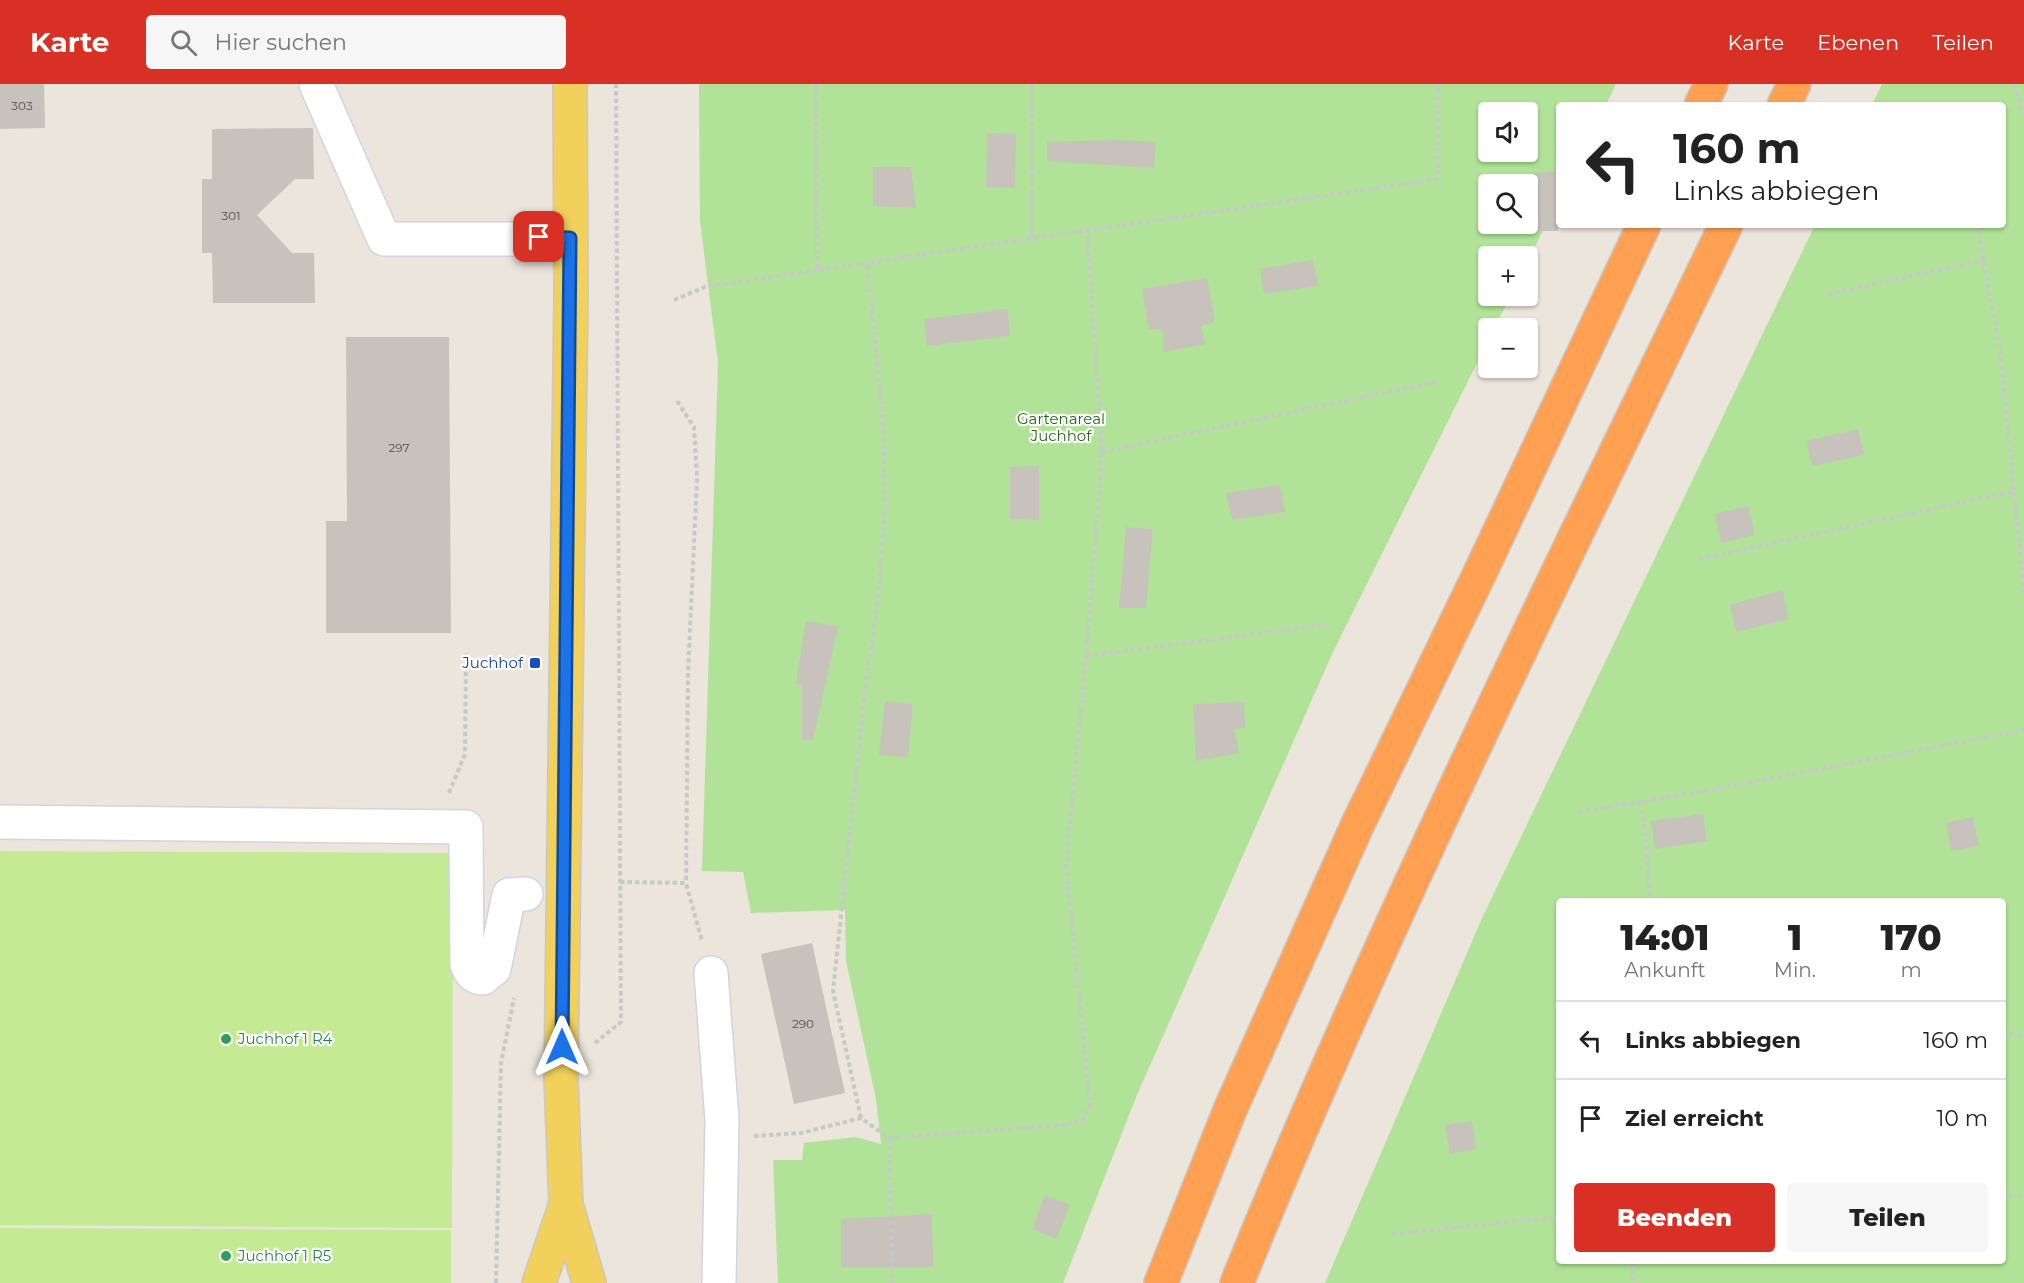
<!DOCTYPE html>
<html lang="de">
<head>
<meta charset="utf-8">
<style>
  body { margin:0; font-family:Montserrat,sans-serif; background:#f6f6f6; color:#222; height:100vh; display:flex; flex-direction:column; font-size:22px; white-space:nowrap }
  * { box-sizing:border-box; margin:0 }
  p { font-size:20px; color:#767676 }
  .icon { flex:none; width:33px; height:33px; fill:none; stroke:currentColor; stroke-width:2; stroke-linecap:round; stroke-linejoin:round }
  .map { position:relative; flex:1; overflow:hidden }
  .side { position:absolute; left:1556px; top:814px; width:450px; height:366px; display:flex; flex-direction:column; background:#fff; border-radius:6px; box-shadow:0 2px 4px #0004 }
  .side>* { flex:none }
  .hud { position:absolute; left:1556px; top:18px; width:450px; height:126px; border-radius:6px; box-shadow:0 2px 4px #0004; background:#fff; color:#222; overflow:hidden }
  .fabs { position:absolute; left:1478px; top:18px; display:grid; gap:12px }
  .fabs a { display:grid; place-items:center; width:60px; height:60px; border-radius:6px; background:#fff; box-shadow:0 2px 4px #0004; font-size:30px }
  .pin { position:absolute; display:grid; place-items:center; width:51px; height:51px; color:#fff; margin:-26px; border-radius:12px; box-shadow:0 3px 9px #0006 }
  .me { position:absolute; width:66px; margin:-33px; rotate:0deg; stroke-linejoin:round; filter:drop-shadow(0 0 4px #0008) }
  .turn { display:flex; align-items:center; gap:21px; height:126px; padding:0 18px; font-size:27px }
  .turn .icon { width:78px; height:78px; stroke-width:2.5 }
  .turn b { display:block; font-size:42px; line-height:51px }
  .eta { display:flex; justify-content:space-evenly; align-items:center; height:102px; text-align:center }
  .eta b { font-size:36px; font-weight:800; line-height:42px }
  .button { display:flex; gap:12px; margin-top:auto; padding:12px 18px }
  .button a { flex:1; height:69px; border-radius:6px; background:#d93025; color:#fff; font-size:24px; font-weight:800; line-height:69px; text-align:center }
  .button a+a { background:#f6f6f6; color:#222 }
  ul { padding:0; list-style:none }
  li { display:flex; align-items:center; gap:18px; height:78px; padding:0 18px; border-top:2px solid #e0e0e0 }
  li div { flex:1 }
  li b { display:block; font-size:22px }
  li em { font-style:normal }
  header { display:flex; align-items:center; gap:36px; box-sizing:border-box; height:84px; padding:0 30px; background:#d93025; color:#fff }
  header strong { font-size:28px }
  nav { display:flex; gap:33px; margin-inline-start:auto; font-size:21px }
  .search { width:420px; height:54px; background:#f6f6f6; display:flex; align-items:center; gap:15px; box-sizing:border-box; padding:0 21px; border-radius:6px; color:#767676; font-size:22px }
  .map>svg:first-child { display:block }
  .green { fill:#b0e397; fill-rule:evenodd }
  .pitch { fill:#c4eb93 }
  .building { fill:#c7c2bb }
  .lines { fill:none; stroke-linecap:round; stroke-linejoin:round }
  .minor-casing { stroke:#d0d4e3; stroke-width:36 }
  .major-casing { stroke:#c8c8c8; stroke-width:36 }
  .highway-casing { stroke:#c8c8c8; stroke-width:36 }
  .path { stroke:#c8c8c8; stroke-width:4; stroke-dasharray:4.5 3; stroke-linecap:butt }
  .minor { stroke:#fff; stroke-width:33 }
  .major { stroke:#f1d05b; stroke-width:33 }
  .highway { stroke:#ffa053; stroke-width:33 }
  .route-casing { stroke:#114b97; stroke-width:15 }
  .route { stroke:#1a73e8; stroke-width:10 }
  .transit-dot { fill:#1a4fb4; stroke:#fff; stroke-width:2 }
  .leisure-dot { fill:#2e9e5b; stroke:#fff; stroke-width:2 }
  .labels { text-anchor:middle; stroke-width:4.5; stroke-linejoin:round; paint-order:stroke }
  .number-label { font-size:12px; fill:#51504e }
  .park-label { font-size:15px; fill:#286719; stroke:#fff }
  .transit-label { font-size:15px; fill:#164399; stroke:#fff; text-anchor:end }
  .leisure-label { font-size:15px; fill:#27864d; stroke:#fff; text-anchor:start }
</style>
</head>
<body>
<header>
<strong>Karte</strong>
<div class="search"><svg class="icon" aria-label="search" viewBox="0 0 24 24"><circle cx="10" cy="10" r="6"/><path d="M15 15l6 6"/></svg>Hier suchen</div>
<nav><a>Karte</a><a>Ebenen</a><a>Teilen</a></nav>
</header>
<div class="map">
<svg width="2024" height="1199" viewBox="0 0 2024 1199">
  <rect width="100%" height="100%" fill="#ece5db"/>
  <g class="green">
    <path d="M699,0H1616L1606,21H1558V116L1527,179V172H1488V212H1511L1494,244H1488V257L1333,568L1137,1011L1063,1199H778L773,1076H802L804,1059L855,1053L881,1060L876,1015L846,877L845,826L751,829L743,788L702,787L718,279L700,137ZM1488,28H1527V68H1488ZM1488,100H1527V140H1488Z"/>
    <path d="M1882,0H2024V1199H1325L1483,832L1815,141H2002V21H1872ZM1558,818H2002V1178H1558Z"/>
  </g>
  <g class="pitch">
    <polygon points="0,767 453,769 452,1144 0,1141"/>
    <polygon points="0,1144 451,1146 451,1199 0,1199"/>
  </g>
  <g class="building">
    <polygon points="0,0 44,0 45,44 0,45"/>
    <polygon points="313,44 314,95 295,95 257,131 292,169 314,169 315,219 213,219 212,169 202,169 202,95 212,95 212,45"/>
    <polygon points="987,49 1016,50 1015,104 986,103"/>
    <polygon points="1117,56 1156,58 1154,84 1047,77 1047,58"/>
    <polygon points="873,83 911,83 916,124 873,122"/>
    <polygon points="1558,87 1558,147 1529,147 1525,90"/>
    <polygon points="1313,176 1318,202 1264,210 1260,185"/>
    <polygon points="1207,194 1215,238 1201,242 1205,260 1164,268 1162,245 1149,246 1142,205"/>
    <polygon points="1008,225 1010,252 927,262 924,235"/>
    <polygon points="346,253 449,253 451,549 326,549 326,437 347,437"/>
    <polygon points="1858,345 1864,371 1812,382 1806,357"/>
    <polygon points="1039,382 1039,436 1010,435 1010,383"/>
    <polygon points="1280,401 1285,428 1232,436 1226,409"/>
    <polygon points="1748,422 1755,451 1721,459 1715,430"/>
    <polygon points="1126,443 1153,445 1146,524 1119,524"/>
    <polygon points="1783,506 1788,535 1736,548 1730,521"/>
    <polygon points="806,537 838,542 813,656 802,655 802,601 796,600"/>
    <polygon points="885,617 913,620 908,673 879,671"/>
    <polygon points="1244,618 1245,644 1234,645 1239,669 1196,677 1193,620"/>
    <polygon points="1703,730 1707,757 1655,765 1651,737"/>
    <polygon points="1973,733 1979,762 1951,767 1946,739"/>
    <polygon points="812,859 845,1009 794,1020 761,870"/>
    <polygon points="1472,1037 1476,1065 1450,1070 1445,1041"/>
    <polygon points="1045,1111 1070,1121 1056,1155 1032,1145"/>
    <polygon points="932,1130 933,1183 841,1183 841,1135"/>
  </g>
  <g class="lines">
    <defs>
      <g id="minor">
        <polyline points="316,0 384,155 570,155"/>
        <path d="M0,738L466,743L467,880C470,889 473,893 483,894L494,885L509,811L526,810"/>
        <polyline points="711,889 722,1036 719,1199"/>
      </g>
      <g id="major">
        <polyline points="570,0 571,209 561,995 566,1120 589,1199"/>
        <polyline points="539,1199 566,1120"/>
      </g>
      <g id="highway">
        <polyline points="1701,21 1711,0"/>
        <polyline points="1784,21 1794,0"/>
        <polyline points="1161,1199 1230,1026 1357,742 1479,491 1644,141"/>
        <path d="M1237,1199C1383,839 1557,491 1726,141"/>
      </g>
    </defs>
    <use href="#minor" class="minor-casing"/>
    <use href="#major" class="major-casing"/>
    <use href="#highway" class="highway-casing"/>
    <g class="path">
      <polyline points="816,0 817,186 1438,95 1438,0"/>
      <polyline points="1032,0 1032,154"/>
      <polyline points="2014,0 2024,34"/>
      <polyline points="1977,141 2001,274 2024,511"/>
      <polyline points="1828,210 1984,176"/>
      <polyline points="674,216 705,203 817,186"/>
      <polyline points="677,317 694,343 697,394 688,589 686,799"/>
      <polyline points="1102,368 1440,297"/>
      <polyline points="1699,475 2015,407"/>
      <polyline points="1086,572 1332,540"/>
      <polyline points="449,709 465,670 466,569"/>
      <polyline points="1640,718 1646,753 1650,818"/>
      <polyline points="1578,728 1710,706 2024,646"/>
      <polyline points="620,798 686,799 702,857"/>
      <polyline points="2002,948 2024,953"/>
      <polyline points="595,959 621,938 616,0"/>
      <polyline points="861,1034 833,907 865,607 878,516 885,421 882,326 867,177"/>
      <polyline points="754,1052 801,1049 861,1034 889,1054 1063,1041 1083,1036 1090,1020 1066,781 1086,572 1102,368 1087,147"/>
      <polyline points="889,1054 892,1199"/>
      <polyline points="2002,1112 2024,1112"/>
      <polyline points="1392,1150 1558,1133"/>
      <polyline points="1632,1178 1633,1199"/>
      <polyline points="496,1199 501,979 514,914"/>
    </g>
    <use href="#minor" class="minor"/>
    <use href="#major" class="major"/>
    <use href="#highway" class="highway"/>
  </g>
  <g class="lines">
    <defs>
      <polyline id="route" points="539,153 570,154 562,963"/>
    </defs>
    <use href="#route" class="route-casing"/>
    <use href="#route" class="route"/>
  </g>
  <rect class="transit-dot" x="529" y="573" width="12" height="12" rx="3"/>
  <g class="leisure-dot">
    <circle cx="226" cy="955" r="6"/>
    <circle cx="226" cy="1172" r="6"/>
  </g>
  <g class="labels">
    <g class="number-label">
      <text x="22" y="26">303</text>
      <text x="231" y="136">301</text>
      <text x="399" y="368">297</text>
      <text x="803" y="944">290</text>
    </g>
    <g class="park-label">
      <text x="1061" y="340">Gartenareal<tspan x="1061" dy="17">Juchhof</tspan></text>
    </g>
    <g class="transit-label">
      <text x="523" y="584">Juchhof</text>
    </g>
    <g class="leisure-label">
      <text x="238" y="960">Juchhof 1 R4</text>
      <text x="238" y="1177">Juchhof 1 R5</text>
    </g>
  </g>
</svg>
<div class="fabs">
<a><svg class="icon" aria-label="sound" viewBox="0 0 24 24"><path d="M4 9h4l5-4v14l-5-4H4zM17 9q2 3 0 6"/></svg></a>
<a><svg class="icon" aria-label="search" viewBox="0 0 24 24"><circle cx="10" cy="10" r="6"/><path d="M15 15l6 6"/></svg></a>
<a>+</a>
<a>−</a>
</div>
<div class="pin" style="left:539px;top:153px;background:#d93025"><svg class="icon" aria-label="arrive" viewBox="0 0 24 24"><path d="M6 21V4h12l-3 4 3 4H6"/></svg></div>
<svg class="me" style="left:562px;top:963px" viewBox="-20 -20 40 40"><path d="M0-17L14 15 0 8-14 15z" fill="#1a73e8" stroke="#fff" stroke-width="4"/></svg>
<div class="hud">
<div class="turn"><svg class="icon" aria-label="left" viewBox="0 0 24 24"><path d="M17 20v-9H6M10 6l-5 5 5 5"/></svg><div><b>160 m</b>Links abbiegen</div></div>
</div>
<section class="side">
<div class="eta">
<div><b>14:01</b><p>Ankunft</p></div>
<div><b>1</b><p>Min.</p></div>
<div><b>170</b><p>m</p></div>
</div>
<ul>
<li><svg class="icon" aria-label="left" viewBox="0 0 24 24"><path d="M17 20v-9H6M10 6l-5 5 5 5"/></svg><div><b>Links abbiegen</b></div><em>160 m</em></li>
<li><svg class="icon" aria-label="arrive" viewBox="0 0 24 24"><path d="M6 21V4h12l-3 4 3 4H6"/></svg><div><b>Ziel erreicht</b></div><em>10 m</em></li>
</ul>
<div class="button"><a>Beenden</a><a>Teilen</a></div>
</section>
</div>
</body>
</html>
